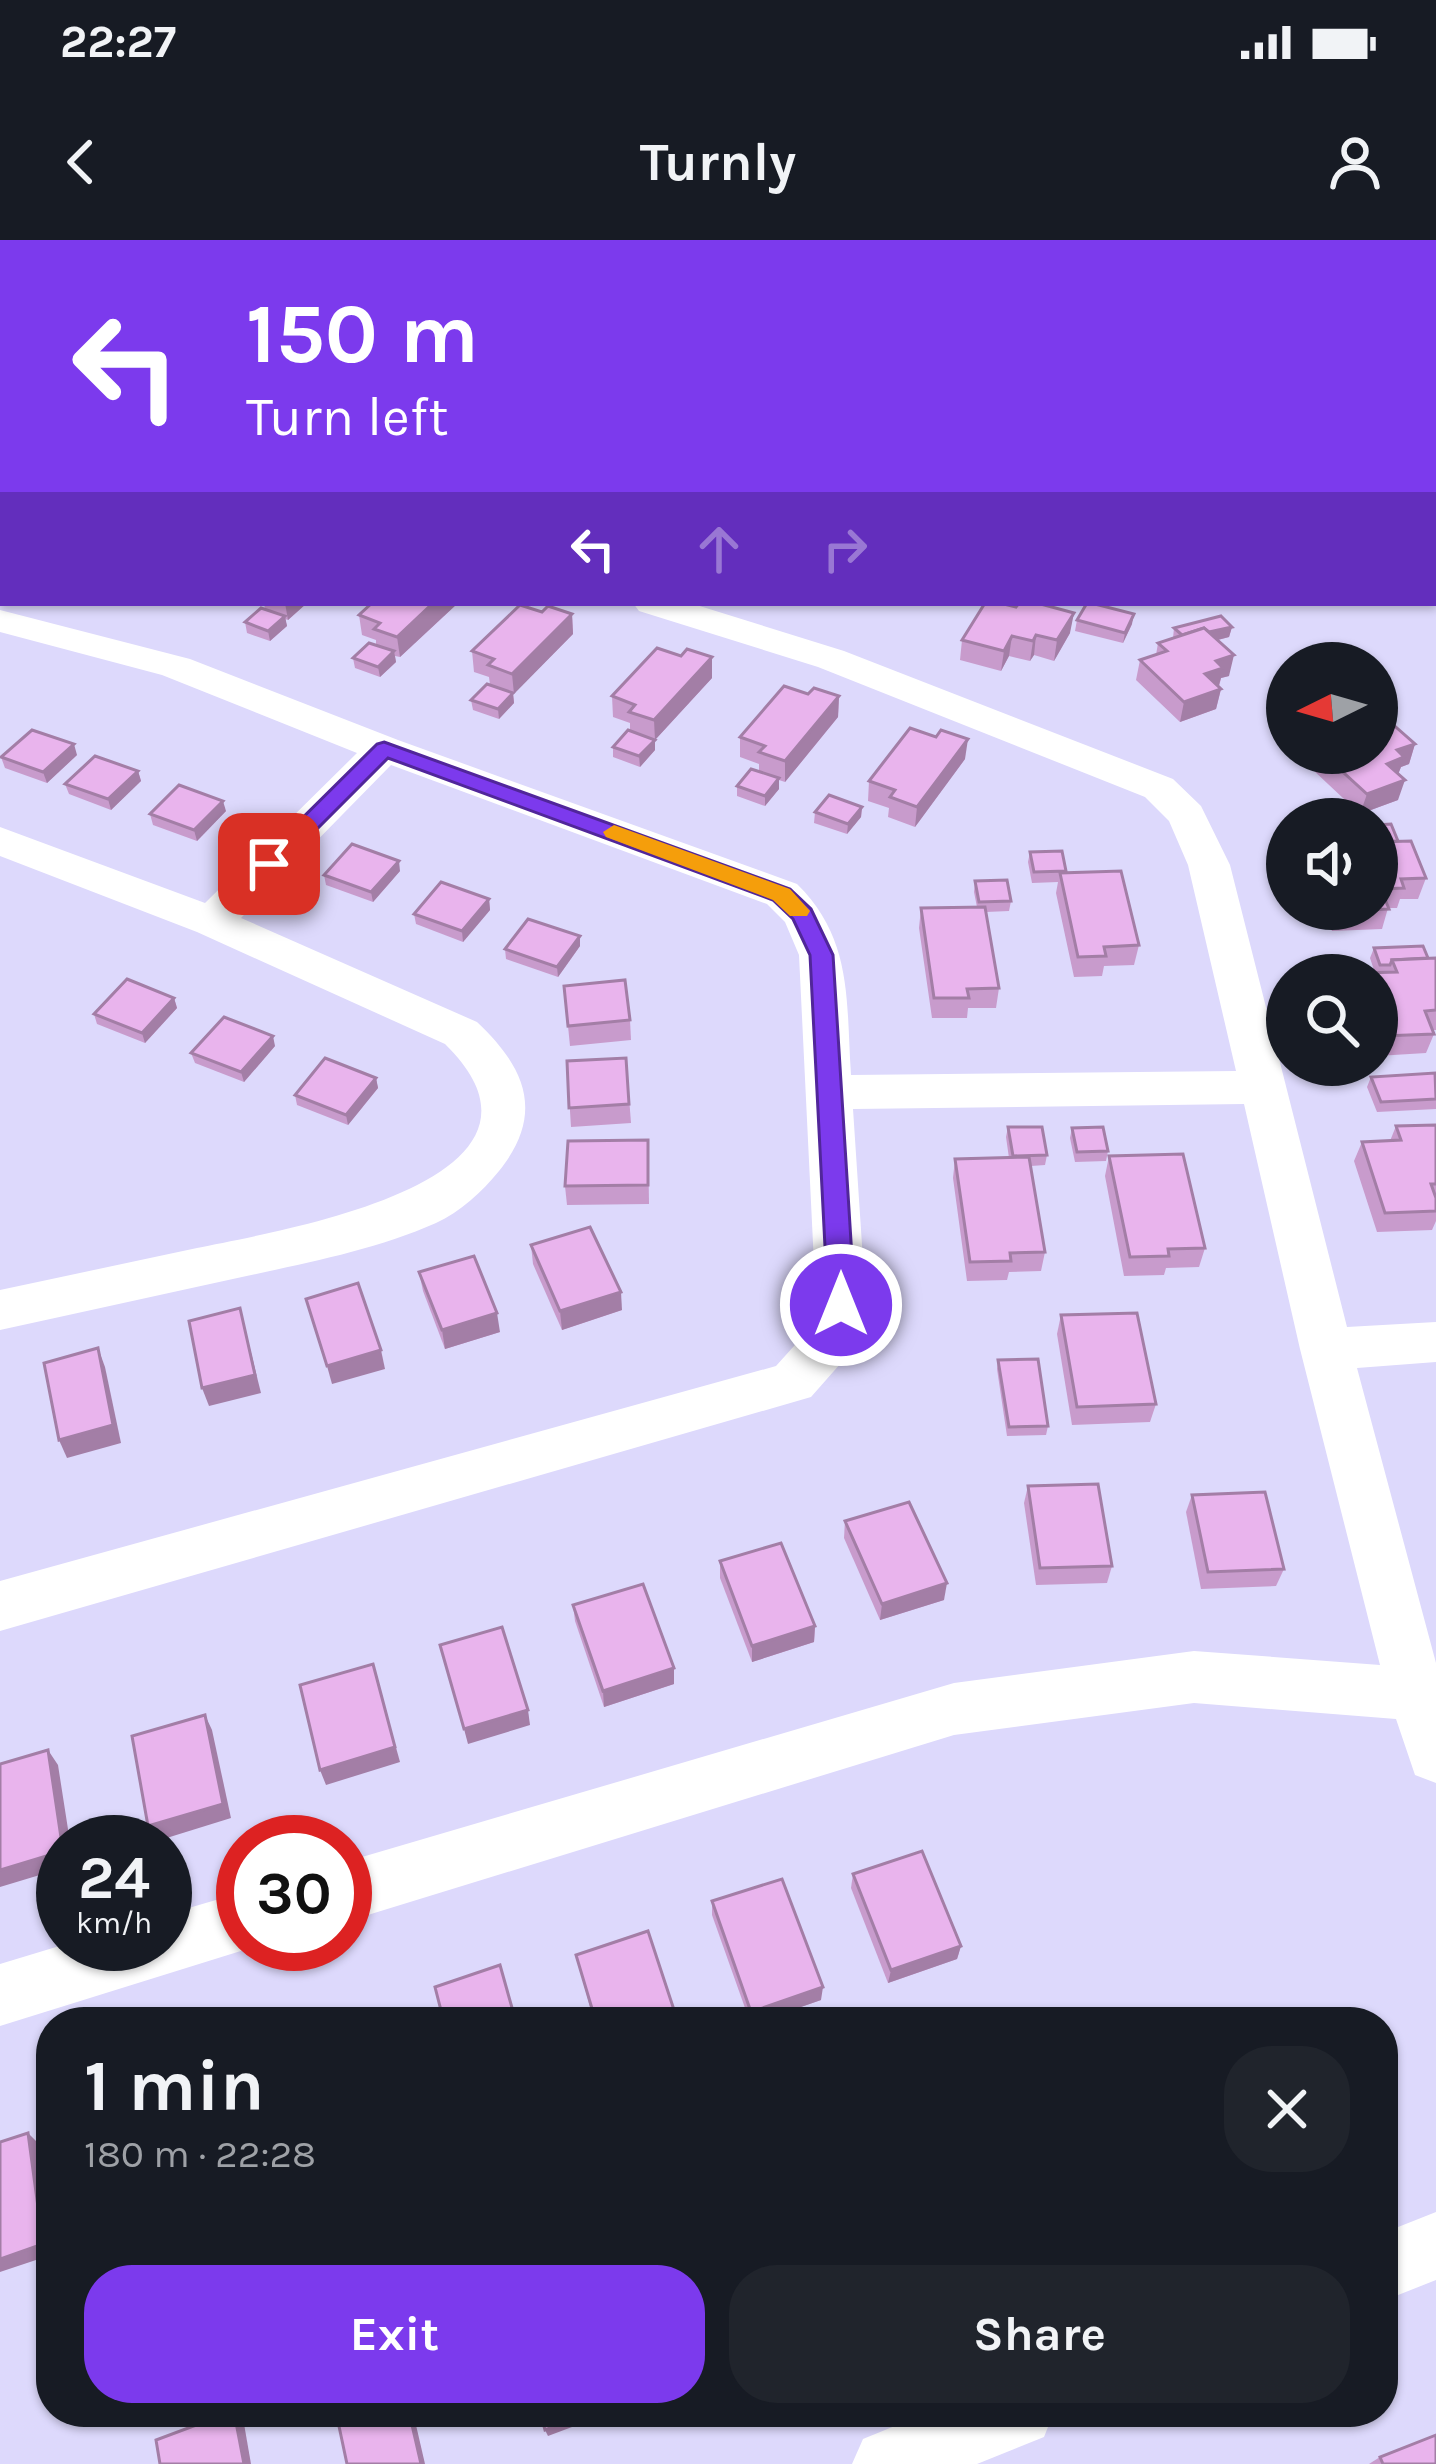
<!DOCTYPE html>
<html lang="en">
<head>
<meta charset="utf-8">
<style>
  body { margin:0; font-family:Karla,sans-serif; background:#20242c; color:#f1f3f6; height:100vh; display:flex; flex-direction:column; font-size:45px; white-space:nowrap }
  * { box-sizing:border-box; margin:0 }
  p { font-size:39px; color:#9ea1a6 }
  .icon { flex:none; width:66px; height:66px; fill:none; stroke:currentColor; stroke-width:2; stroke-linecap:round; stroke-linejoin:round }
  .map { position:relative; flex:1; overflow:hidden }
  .sheet { position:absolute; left:36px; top:1767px; width:1362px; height:420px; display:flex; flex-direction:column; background:#171b24; border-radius:48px; box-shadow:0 3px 9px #0004 }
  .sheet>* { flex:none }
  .guide { position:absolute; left:0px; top:0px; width:1437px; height:366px; box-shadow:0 3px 9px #0004; background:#7c3aed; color:#fff; overflow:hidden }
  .needle { width:78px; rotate:265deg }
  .tools { position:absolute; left:1266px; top:402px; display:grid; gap:24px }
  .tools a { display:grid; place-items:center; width:132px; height:132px; border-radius:50%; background:#171b24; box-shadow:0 3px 9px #0004; font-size:60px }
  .speed { position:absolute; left:36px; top:1575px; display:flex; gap:24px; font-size:60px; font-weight:700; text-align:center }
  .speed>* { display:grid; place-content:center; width:156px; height:156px; border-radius:50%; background:#171b24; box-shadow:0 3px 9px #0004; line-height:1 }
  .speed small { font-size:30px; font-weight:400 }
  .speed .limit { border:18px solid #d22; background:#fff; color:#111 }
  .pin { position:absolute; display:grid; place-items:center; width:102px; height:102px; color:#fff; margin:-51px; border-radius:24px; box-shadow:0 6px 18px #0006 }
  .me { position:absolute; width:132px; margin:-66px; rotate:0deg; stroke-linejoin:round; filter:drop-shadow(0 0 9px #0008) }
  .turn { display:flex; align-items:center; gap:42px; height:252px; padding:0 48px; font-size:54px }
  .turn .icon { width:156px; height:156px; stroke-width:2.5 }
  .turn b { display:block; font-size:84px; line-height:102px }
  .lanes { display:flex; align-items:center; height:114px; padding:0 48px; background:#0003; justify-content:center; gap:60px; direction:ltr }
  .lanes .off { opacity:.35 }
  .round { display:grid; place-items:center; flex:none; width:126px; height:126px; border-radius:48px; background:#20242c }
  .overview { display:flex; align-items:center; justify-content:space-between; height:204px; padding:0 48px }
  h1 { font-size:72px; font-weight:700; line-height:90px }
  .primary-button { display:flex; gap:24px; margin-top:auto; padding:24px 48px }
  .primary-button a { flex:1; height:138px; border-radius:48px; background:#7c3aed; color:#fff; font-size:48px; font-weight:700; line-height:138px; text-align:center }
  .primary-button a+a { background:#20242c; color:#f1f3f6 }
  .status { display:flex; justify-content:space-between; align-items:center; height:84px; padding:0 60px; background:#171b24; direction:ltr }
  .status svg { height:33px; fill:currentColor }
  header { display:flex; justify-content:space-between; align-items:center; height:156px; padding:0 48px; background:#171b24; font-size:54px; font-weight:700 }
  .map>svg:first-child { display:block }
  .green { fill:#fabdd1 }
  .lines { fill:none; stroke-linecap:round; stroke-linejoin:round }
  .river { fill:#328fac; fill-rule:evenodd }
  .path { stroke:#78758c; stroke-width:4.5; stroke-dasharray:6 6; stroke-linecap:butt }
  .minor { fill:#fff; fill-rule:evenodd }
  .wall { fill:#c89bcc }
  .shaded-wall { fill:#a37ea6 }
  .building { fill:#e9b4ed; stroke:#a37ea6; stroke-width:3 }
  .route { fill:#7c3aed; stroke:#51269a; stroke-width:3 }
  .slow { fill:#f59e0b }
</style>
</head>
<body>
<div class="status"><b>22:27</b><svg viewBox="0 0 49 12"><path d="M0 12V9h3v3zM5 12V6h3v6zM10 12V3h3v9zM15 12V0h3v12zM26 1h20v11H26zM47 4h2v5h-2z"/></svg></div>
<header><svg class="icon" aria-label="back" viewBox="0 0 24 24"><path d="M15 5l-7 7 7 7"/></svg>Turnly<svg class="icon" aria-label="person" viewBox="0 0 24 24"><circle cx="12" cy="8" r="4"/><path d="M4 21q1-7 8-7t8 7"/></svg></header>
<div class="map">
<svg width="1436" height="2224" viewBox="0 0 1436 2224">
  <rect width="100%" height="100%" fill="#ddd9fc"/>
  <polygon class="green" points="0,0 423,0 3,3 0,124"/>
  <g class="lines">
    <g class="river">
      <polygon points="991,0 1057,0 1059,3 994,3"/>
      <rect x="1434" y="101" width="2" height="37"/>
    </g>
    <polyline class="path" points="312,3 328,0"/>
    <g class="minor">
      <path d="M633,363H690L844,411L1173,539L1201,566L1230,625L1347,1087L1436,1082V1122L1357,1128L1436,1423V1543L1415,1535L1396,1479L1194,1463L954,1495L345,1682V1622L954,1443L1194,1411L1380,1425L1300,1109L1244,864L853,869L866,1065L841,1123L811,1157L0,1391V1341L776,1126L803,1096L816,1065L799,715L785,682L767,664L391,525L241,678L477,782C526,828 545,874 499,931C482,952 460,972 436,983C375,1010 306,1023 242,1037C161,1055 81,1072 0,1090V1050C66,1036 131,1022 197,1008C277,991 586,942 445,804L197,692L0,616V587L205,663L357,513L162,435L0,392V370L190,419L398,500L797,644C853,699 846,761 851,835L1236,831L1188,625L1169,581L1145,557L818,427L639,371Z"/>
      <polygon points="243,1652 243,1704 263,1704 0,1786 0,1724 66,1704 165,1704 165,1675"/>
      <polygon points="1436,1972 1436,2040 1383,2061 1383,1993"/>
      <polygon points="929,2172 1054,2172 1044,2197 977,2224 852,2224 863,2199"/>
    </g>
  </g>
  <g class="wall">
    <polygon points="0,147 3,148 3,189 0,189"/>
    <polygon points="264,363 307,363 288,380 285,379 287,386 270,401 247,393 245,382 265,369"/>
    <polygon points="458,363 400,417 395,416 396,422 380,437 355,428 353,418 376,405 376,400 362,395 359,375"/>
    <polygon points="542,372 572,374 573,394 513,454 514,463 499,479 473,470 471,460 490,445 489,437 474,432 472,411"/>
    <polygon points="1077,380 1132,384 1123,403 1075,391"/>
    <polygon points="1232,387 1229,397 1218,400 1229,436 1221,438 1219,447 1221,449 1216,469 1180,482 1136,440 1140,420 1156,415 1158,403 1173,398 1174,388"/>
    <polygon points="1070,393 1054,421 1034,415 1030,421 1009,416 1001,431 960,420 962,400"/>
    <polygon points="681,416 712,417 712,438 655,500 655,510 640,527 613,517 613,507 630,491 630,483 613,477 612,456"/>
    <polygon points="808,454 839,456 838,477 785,542 779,540 779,549 765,566 737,556 737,546 759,531 759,524 740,517 740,497"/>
    <polygon points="1415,504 1409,524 1401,527 1398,534 1398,560 1360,574 1312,529 1316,513 1377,513"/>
    <polygon points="77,515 47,543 5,528 1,517"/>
    <polygon points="965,519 915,587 888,577 889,568 868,561 869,541"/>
    <polygon points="138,531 141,541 111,570 69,554 65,544"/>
    <polygon points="862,567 861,577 847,594 814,583 815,572"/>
    <polygon points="226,571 197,601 153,585 150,574"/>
    <polygon points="1377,585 1398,601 1426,638 1418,659 1400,659 1397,668 1388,668 1382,689 1332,691 1325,669 1377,669"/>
    <polygon points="1030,612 1066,632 1139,705 1134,725 1104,726 1102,736 1074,737 1056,653 1058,642 1032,643 1028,622"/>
    <polygon points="400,631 373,662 326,645 324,635"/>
    <polygon points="975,641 1011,661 1009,671 986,672 999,748 996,768 968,768 967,778 932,778 919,688 921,668 977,667 974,652"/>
    <polygon points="489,659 490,670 463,702 416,684 414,674"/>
    <polygon points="580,706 558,737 506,719 505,709"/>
    <polygon points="1374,708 1428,718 1436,718 1436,790 1433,790 1434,794 1426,813 1377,816 1377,735 1359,735 1375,733 1370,718"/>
    <polygon points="564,746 630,780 631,800 570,806"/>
    <polygon points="174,758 177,768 145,803 97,784 94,774"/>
    <polygon points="275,806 244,842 195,823 191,813"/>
    <polygon points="626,818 631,883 571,887 567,821"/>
    <polygon points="1371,837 1436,837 1436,869 1377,872 1367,847"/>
    <polygon points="376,838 378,848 348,885 297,865 295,855"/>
    <polygon points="1436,885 1436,981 1432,990 1377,992 1354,921 1362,902 1390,901 1396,886"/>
    <polygon points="1008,887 1047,915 1045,925 1031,926 1045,1012 1041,1031 1009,1032 1007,1040 967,1041 953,938 955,919 1009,918 1006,897"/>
    <polygon points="1072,888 1108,911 1106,921 1075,922 1070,898"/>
    <polygon points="648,900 649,964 567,965 565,946"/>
    <polygon points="1109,916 1205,1008 1199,1027 1166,1028 1164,1035 1124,1036 1105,936"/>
    <polygon points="531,1005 622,1070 562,1090 533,1024"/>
    <polygon points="419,1032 500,1092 445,1109 423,1051"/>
    <polygon points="1061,1075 1156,1164 1150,1182 1072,1185 1057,1094"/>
    <polygon points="998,1120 1048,1186 1046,1195 1007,1196 997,1129"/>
    <polygon points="1028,1246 1112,1326 1107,1343 1036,1345 1024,1263"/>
    <polygon points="1192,1255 1284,1329 1276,1346 1201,1349 1186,1272"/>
    <polygon points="845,1281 944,1360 880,1380 844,1298"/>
    <polygon points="720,1321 815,1386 814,1402 752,1422 720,1338"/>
    <polygon points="573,1365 674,1428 674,1444 604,1467 575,1381"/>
    <polygon points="853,1634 961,1706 957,1719 888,1743 851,1648"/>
    <polygon points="712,1661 821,1760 758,1782 750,1782 712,1675"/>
    <polygon points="576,1715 678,1782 594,1782"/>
    <polygon points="1380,2217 1436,2224 1369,2224"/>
  </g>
  <g class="shaded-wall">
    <polygon points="285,363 307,363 288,380"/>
    <polygon points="433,363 458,363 400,417 397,397"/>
    <polygon points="1074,373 1070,393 1054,421 1057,400"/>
    <polygon points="572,374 573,394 514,454 512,434"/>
    <polygon points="1134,374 1132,384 1123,403 1125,393"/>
    <polygon points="285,376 287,386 270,401 268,391"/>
    <polygon points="1232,387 1229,397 1182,409 1184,398"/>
    <polygon points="1036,395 1034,415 1030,421 1033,401"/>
    <polygon points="1012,396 1009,416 1001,431 1004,411"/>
    <polygon points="394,411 396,422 380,437 378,427"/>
    <polygon points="1234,415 1229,436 1221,438 1218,448 1205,434 1216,421"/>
    <polygon points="712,417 712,438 655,500 655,510 640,527 639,516 655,500 654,480"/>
    <polygon points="1221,449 1216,469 1180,482 1184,462"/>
    <polygon points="513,453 514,463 499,479 498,469"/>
    <polygon points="839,456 838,477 785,542 785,521"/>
    <polygon points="968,499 965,519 915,587 917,567"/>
    <polygon points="74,504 77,515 47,543 43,532"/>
    <polygon points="1415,504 1409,524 1401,527 1397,537 1387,524 1397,510"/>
    <polygon points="138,531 141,541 111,570 108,559"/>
    <polygon points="779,538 779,549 765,566 765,556"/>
    <polygon points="1405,540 1398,560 1360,574 1367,554"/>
    <polygon points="223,561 226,571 197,601 194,590"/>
    <polygon points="862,567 861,577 847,594 848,584"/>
    <polygon points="399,621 400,631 373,662 371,652"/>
    <polygon points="489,659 490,670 463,702 462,691"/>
    <polygon points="580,696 580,706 558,737 557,727"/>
    <polygon points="174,758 177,768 145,803 142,793"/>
    <polygon points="273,796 275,806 244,842 241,832"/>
    <polygon points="376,838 378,848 348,885 346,875"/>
    <polygon points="621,1052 622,1070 562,1090 560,1071"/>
    <polygon points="240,1068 261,1153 209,1166 202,1148"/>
    <polygon points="497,1073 500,1092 445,1109 442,1090"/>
    <polygon points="98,1108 105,1127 121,1203 67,1218 59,1200"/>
    <polygon points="381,1110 385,1129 332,1144 327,1126"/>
    <polygon points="947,1343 944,1360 880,1380 882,1364"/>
    <polygon points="815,1386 814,1402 752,1422 752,1406"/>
    <polygon points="373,1424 400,1522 326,1545 320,1530"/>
    <polygon points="674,1428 674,1444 604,1467 603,1451"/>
    <polygon points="528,1470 530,1485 468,1504 464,1489"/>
    <polygon points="205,1475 212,1490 231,1578 157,1601 148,1586"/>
    <polygon points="48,1510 58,1525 70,1602 63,1602 63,1608"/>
    <polygon points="63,1611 63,1628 0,1647 0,1630"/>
    <polygon points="961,1706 957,1719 888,1743 891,1730"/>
    <polygon points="823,1747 821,1760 758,1782 751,1782 751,1772"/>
    <polygon points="28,1893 39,1904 51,1993 51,2015 0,2032 0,2019"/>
    <polygon points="234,2172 243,2178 251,2224 244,2224"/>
    <polygon points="409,2172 413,2172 425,2224 421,2224"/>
    <polygon points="592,2172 612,2172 548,2196 545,2190"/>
  </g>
  <g class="building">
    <polygon points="0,147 3,148 3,170 0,169"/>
    <polygon points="372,363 433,363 397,397 374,389 380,383 359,375"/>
    <polygon points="985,363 1000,363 1016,367 1019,363 1037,363 1074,373 1057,400 1036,395 1033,401 1012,396 1004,411 962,400"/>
    <polygon points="1087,363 1091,363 1134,374 1125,393 1077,380"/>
    <polygon points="520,365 542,372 548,366 572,374 512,434 488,425 494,419 472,411"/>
    <polygon points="261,368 285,376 268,391 245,382"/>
    <polygon points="1221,376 1232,387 1209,392 1204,388 1182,395 1174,388"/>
    <polygon points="1204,388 1234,415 1216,421 1223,428 1205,434 1221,449 1184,462 1140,420 1167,411 1158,403"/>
    <polygon points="369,403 394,411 378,427 353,418"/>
    <polygon points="657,408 681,416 687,409 712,417 654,480 629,472 635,465 612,456"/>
    <polygon points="487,444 513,453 498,469 471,460"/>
    <polygon points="784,446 808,454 814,448 839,456 785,521 759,512 765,506 740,497"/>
    <polygon points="1381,474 1415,504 1397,510 1404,517 1387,524 1405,540 1367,554 1322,513 1377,513 1377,475"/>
    <polygon points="910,488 936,497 941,490 968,499 917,567 890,557 895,550 869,541"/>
    <polygon points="32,490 74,504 43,532 1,517"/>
    <polygon points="628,490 655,500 639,516 613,507"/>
    <polygon points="95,516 138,531 108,559 65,544"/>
    <polygon points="751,529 779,538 765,556 737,546"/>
    <polygon points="179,545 223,561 194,590 150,574"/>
    <polygon points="829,555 862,567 848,584 815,572"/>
    <polygon points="1391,584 1398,601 1377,602 1377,585"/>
    <polygon points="1411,601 1426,638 1401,639 1404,648 1381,649 1389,669 1339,671 1338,669 1377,669 1377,602"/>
    <polygon points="352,604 399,621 371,652 324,635"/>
    <polygon points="1062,611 1066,631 1034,632 1030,612"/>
    <polygon points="1121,631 1139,705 1104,707 1106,716 1078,717 1060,633"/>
    <polygon points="1007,640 1011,661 979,662 975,641"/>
    <polygon points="441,642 489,659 462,691 414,674"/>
    <polygon points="985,667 999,748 967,749 969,758 934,758 921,668"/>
    <polygon points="528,679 580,696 557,727 505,709"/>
    <polygon points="1423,706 1428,718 1392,720 1390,725 1380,725 1374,708"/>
    <polygon points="1436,718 1436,770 1425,771 1434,794 1382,796 1377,781 1377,735 1361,735 1360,733 1397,732 1392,720"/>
    <polygon points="127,739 174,758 142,793 94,774"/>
    <polygon points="625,740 630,780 568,786 564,746"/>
    <polygon points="224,777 273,796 241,832 191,813"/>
    <polygon points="325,818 376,838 346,875 295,855"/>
    <polygon points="626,818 629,864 569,868 567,821"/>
    <polygon points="1435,833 1436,859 1381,862 1371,837"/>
    <polygon points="1436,885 1436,944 1431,944 1436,958 1436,971 1385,973 1362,902 1401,900 1396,886"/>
    <polygon points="1008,887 1042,887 1047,915 1013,916"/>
    <polygon points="1103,887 1108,911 1077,912 1072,888"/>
    <polygon points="648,900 648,945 565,946 568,901"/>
    <polygon points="1183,914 1205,1008 1168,1009 1169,1016 1130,1017 1109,916"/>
    <polygon points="1029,917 1045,1012 1010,1013 1011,1021 970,1022 955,919"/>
    <polygon points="590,987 621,1052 560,1071 531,1005"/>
    <polygon points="474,1016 497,1073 442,1090 419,1032"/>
    <polygon points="358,1043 381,1110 327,1126 306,1059"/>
    <polygon points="240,1068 255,1135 202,1148 189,1081"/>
    <polygon points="1137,1073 1156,1164 1077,1167 1061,1075"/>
    <polygon points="98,1108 113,1185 59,1200 44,1123"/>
    <polygon points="1038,1119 1048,1186 1009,1187 998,1120"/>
    <polygon points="1098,1244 1112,1326 1040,1328 1028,1246"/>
    <polygon points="1265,1252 1284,1329 1208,1332 1192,1255"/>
    <polygon points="909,1262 947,1343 882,1364 845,1281"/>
    <polygon points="781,1303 815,1386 752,1406 720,1321"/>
    <polygon points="643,1344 674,1428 603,1451 573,1365"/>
    <polygon points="502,1387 528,1470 464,1489 440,1405"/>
    <polygon points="373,1424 395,1507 320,1530 300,1445"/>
    <polygon points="205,1475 223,1564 148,1586 132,1496"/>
    <polygon points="48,1510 63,1611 0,1630 0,1524"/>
    <polygon points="922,1611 961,1706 891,1730 853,1634"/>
    <polygon points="782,1639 823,1747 751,1772 712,1661"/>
    <polygon points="648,1691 678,1782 596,1782 576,1715"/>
    <polygon points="500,1725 516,1782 444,1782 435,1747"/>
    <polygon points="1344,1769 1351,1782 1307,1782"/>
    <polygon points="1383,1844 1396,1869 1383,1875"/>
    <polygon points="28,1893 43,2004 0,2019 0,1902"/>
    <polygon points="231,2172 234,2172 244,2224 160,2224 156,2200"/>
    <polygon points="336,2172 409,2172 421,2224 347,2224"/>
    <polygon points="540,2172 592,2172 545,2190"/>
    <polygon points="1436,2195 1436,2224 1383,2224 1380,2217"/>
  </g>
  <polygon class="route" points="384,502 790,649 811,669 833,715 855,1065 851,1073 841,1076 828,1065 810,715 793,679 773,660 388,518 277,629 261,629 261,619 377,504"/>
  <polygon class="slow" points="614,585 790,649 810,671 807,676 790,676 773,660 606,597 603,592"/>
</svg>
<div class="tools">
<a><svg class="needle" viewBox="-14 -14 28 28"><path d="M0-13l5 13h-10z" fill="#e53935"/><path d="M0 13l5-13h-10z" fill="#9ea1a6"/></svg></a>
<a><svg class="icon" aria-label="sound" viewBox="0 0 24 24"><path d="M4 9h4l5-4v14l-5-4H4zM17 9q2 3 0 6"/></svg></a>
<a><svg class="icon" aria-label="search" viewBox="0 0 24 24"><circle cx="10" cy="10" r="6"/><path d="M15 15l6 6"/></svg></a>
</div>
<div class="speed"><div>24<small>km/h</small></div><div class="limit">30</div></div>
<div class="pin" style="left:269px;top:624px;background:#d93025"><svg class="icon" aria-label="arrive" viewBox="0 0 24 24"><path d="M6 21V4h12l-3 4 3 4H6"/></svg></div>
<svg class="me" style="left:841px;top:1065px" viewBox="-20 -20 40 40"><circle r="17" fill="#7c3aed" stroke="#fff" stroke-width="3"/><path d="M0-11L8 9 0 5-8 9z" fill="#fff"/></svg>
<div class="guide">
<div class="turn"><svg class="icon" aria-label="left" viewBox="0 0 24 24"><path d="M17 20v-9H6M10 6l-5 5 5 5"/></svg><div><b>150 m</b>Turn left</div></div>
<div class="lanes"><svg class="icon" aria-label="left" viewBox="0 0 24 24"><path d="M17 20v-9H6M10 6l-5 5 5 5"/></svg><svg class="icon off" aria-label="ahead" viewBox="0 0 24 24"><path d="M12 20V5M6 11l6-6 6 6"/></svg><svg class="icon off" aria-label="right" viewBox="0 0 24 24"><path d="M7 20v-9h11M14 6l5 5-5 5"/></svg></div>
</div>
<section class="sheet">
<div class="overview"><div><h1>1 min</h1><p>180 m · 22:28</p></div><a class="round"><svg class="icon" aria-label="close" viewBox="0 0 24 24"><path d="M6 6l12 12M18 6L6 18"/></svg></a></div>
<div class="primary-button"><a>Exit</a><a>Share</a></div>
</section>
</div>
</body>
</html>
